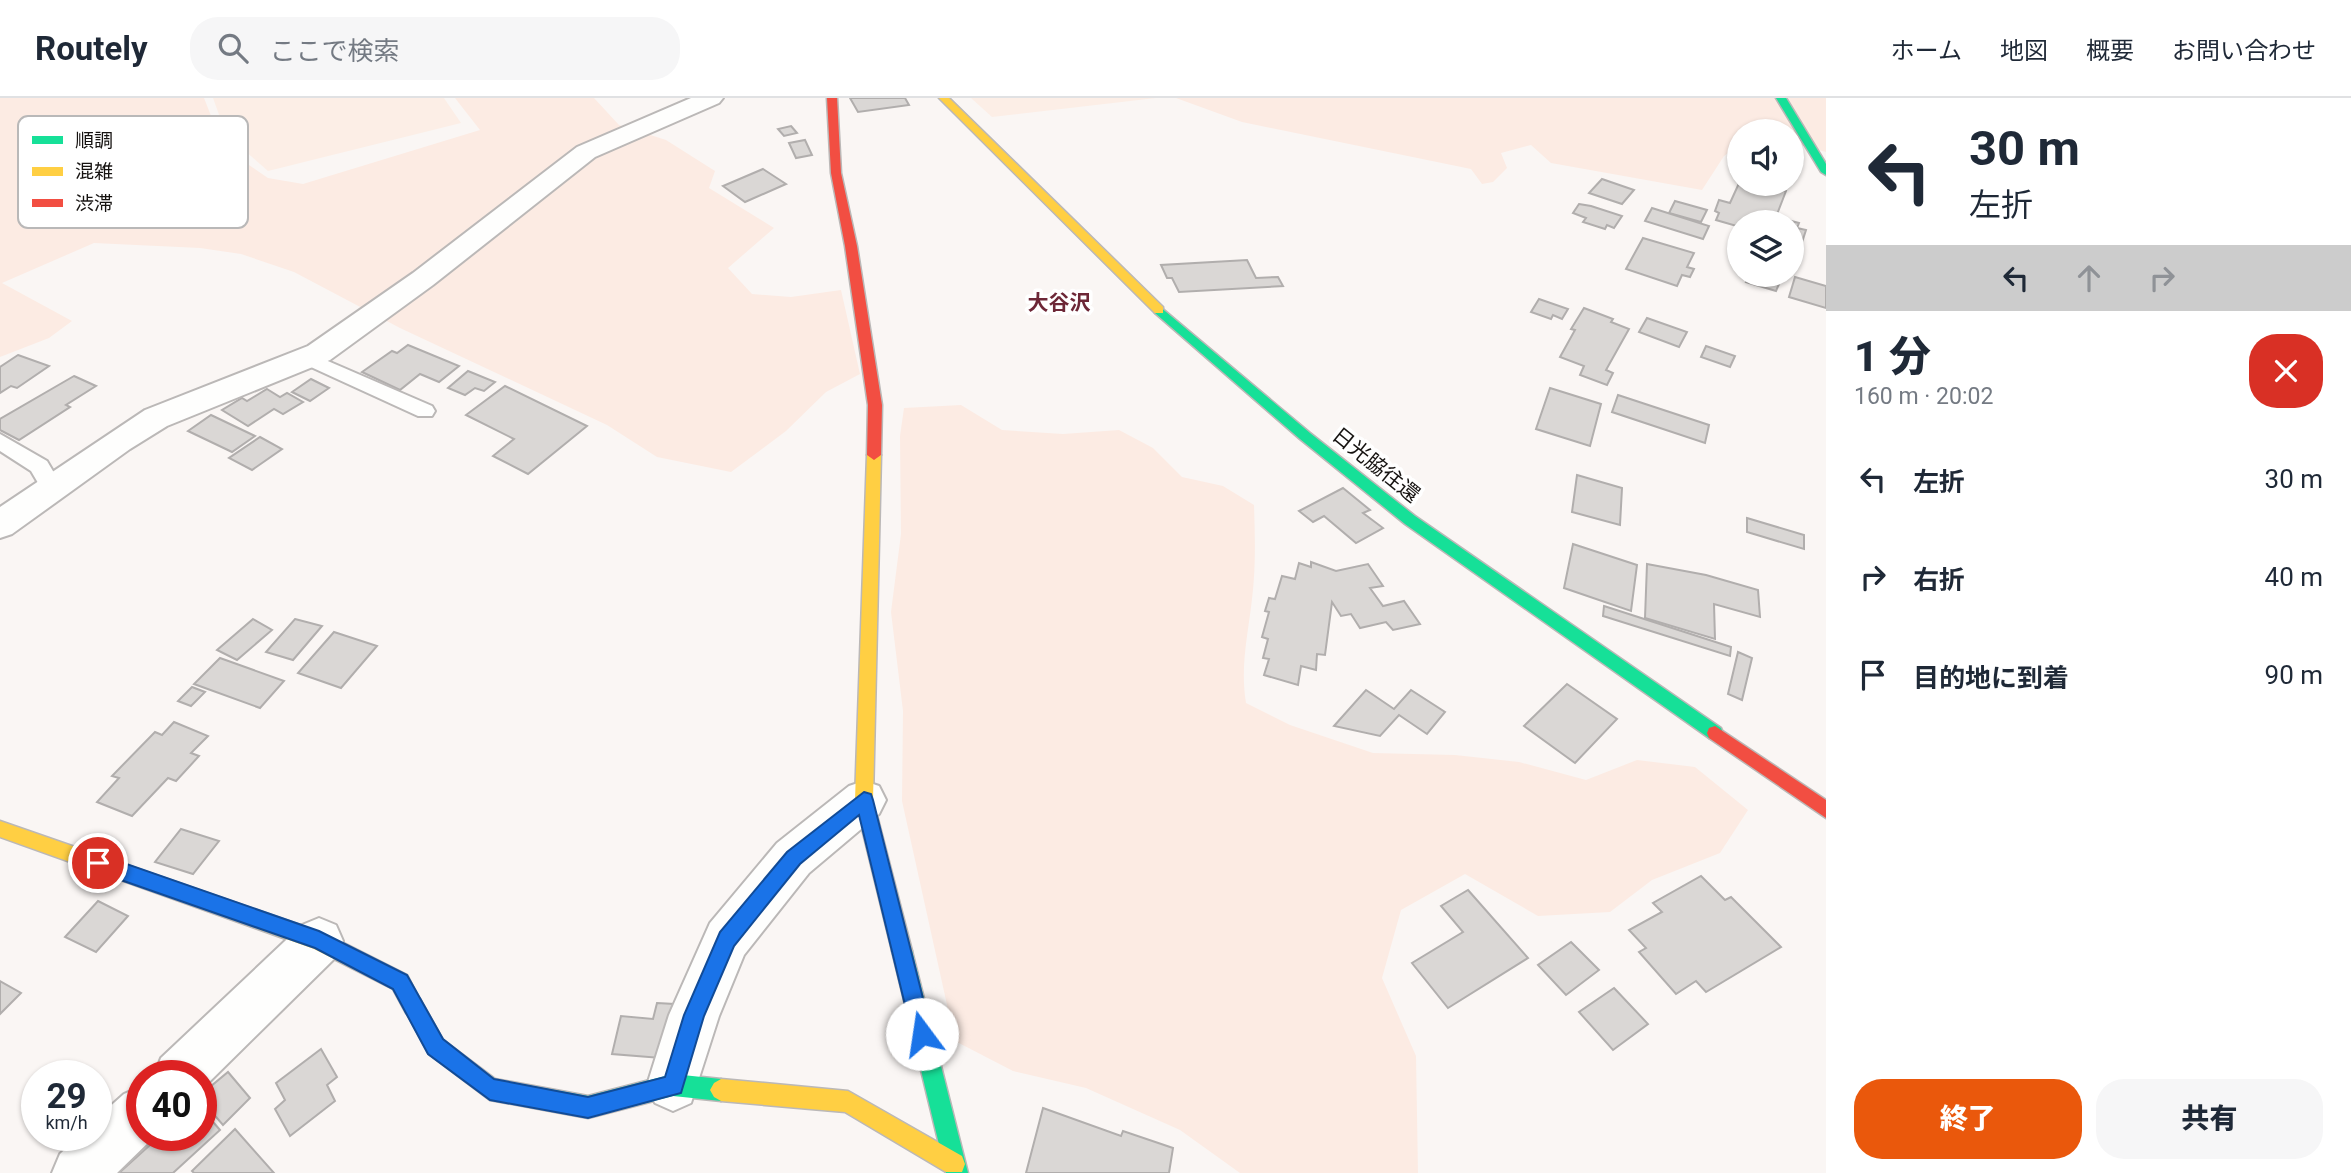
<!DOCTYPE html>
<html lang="ja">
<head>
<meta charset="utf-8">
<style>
  body { margin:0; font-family:Roboto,"Noto Sans JP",sans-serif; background:#f6f6f7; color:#1f2937; height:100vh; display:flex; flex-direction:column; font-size:26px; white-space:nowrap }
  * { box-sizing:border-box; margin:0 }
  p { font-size:23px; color:#747a83 }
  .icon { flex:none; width:38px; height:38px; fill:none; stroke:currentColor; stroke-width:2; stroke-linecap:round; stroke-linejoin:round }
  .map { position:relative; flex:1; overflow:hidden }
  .panel { display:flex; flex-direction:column; background:#fff; width:525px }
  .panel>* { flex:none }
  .top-card { background:#fff; color:#1f2937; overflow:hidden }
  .tools { position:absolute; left:1727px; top:21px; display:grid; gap:14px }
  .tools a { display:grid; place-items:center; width:77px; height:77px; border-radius:50%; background:#fff; box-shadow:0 2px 5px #0004; font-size:35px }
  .speed { position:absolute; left:21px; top:962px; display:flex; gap:14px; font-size:35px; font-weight:700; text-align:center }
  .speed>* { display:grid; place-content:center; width:91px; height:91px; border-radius:50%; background:#fff; box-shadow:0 2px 5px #0004; line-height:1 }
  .speed small { font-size:18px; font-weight:400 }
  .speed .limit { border:10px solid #d22; background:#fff; color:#111 }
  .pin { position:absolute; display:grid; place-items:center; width:60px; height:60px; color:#fff; margin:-30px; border:4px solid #fff; border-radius:50%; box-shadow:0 2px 7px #0007 }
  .me { position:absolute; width:77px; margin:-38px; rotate:346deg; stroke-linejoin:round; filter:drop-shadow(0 0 5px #0008) }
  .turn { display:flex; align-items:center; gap:24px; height:147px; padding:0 28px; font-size:32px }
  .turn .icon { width:91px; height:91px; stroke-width:2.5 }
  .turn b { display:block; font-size:49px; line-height:60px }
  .lanes { display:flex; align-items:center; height:66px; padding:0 28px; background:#0003; justify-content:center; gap:35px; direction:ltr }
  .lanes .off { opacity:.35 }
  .round { display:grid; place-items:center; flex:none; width:74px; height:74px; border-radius:28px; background:#f6f6f7 }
  .head { display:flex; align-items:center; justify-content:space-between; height:119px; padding:0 28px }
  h1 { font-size:42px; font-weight:800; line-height:52px }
  .action { display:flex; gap:14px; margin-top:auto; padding:14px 28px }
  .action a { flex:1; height:80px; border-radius:28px; background:#ea580c; color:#fff; font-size:28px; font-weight:800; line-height:80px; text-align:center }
  .action a+a { background:#f6f6f7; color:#1f2937 }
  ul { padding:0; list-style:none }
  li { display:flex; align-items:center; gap:21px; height:98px; padding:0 28px }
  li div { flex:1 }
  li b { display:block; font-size:26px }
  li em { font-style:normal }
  header { display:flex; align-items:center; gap:42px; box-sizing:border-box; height:98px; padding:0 35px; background:#fff; border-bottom:2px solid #e0e1e3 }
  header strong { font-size:33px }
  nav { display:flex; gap:38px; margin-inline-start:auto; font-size:24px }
  .search { width:490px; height:63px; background:#f6f6f7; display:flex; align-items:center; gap:18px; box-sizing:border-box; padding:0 24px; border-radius:28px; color:#747a83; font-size:26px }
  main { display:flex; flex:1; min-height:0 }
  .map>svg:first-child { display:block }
  .industrial { fill:#fceee6 }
  .green { fill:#fcebe3 }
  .building { fill:#dad7d5; stroke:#b1aead; stroke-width:2 }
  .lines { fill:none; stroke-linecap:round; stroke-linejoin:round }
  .lane-casing { stroke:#bbb8b7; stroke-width:4 }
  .street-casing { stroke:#bbb8b7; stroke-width:4 }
  .fast-casing { stroke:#bbb8b7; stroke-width:3 }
  .slow-casing { stroke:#bbb8b7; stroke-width:3 }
  .jam-casing { stroke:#bbb8b7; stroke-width:3 }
  .lane { fill:#fefefd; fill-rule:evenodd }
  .street { fill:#fefefd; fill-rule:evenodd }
  .fast { fill:#16e098; fill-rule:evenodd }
  .slow { fill:#ffcf43; fill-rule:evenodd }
  .jam { fill:#f24e42; fill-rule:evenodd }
  .route { fill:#1a73e8; stroke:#114b97; stroke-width:2 }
  .labels { text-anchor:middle; stroke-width:7; stroke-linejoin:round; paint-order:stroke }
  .far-quarter-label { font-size:21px; font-weight:bold; fill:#6d2737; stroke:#fff }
  .street-label { font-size:21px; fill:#161311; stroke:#fff }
  .key { fill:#fff; stroke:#b9b8b8; stroke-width:2 }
  .key-label { font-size:19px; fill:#161311 }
</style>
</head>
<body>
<header>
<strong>Routely</strong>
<div class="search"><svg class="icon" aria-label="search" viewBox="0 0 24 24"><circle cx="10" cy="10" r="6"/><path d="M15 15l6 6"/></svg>ここで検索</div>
<nav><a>ホーム</a><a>地図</a><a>概要</a><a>お問い合わせ</a></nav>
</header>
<main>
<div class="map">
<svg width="1826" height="1075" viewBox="0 0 1826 1075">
  <rect width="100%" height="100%" fill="#faf6f4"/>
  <g class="industrial">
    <polygon points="213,0 444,0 461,25 268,73 226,36"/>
    <polygon points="971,0 1156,0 992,19"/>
  </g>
  <g class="green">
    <polygon points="0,0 204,0 219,38 243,63 268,80 303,86 480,32 455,0 594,0 619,27 666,42 715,73 709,90 774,130 728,170 752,196 791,199 841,192 860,276 826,294 786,333 731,374 657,359 607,327 400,230 294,174 241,156 200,150 94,145 2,185 72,223 49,240 0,259"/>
    <polygon points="1176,0 1826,0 1826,54 1792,45 1792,33 1740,33 1739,47 1724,58 1702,92 1551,65 1531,47 1501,55 1507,70 1493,84 1482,86 1471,71 1242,24"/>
    <path d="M961,307L1002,332L1063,336L1119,332L1153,350L1182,379L1223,388L1254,407C1255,438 1256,469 1252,501C1248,537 1240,568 1246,605L1290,627L1373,655L1455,657L1519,664L1586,682L1637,662L1695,669L1748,712L1720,755L1652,782L1610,814L1538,818L1465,776L1401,812L1382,880L1416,958L1418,1075H1240L1180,1032L1086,990L1013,973L955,943L902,703L903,613L891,514L901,436L900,338L904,310Z"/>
  </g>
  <g class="building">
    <polygon points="850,0 905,0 909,7 858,14"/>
    <polygon points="791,28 797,35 784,38 778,31"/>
    <polygon points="805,42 812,57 796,60 789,45"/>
    <polygon points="763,71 786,86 745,104 723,88"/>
    <polygon points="1602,81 1634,92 1622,106 1589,95"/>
    <polygon points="1740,83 1740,86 1761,86 1786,93 1776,119 1799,125 1797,130 1806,132 1795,166 1792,165 1792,124 1740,124 1740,129 1716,122 1719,115 1715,113 1719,102 1730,105"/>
    <polygon points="1675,103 1707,112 1701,124 1669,115"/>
    <polygon points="1579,106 1591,108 1622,118 1614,130 1607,127 1605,131 1583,124 1586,120 1573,115"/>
    <polygon points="1652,110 1709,128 1703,141 1645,123"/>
    <polygon points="1643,140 1694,155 1687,169 1694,171 1690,179 1682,177 1677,188 1626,171"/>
    <polygon points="1247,162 1256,180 1278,179 1283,188 1179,194 1172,180 1167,180 1161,167"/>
    <polygon points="1749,177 1783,177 1776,193 1746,184"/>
    <polygon points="1795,179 1826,188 1826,210 1789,199"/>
    <polygon points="1539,201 1568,211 1562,221 1553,217 1551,221 1531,214"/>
    <polygon points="1584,210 1613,221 1611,224 1629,231 1606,272 1613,275 1607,287 1580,277 1584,268 1560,259 1575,232 1571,231"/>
    <polygon points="1647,220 1687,234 1679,249 1639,234"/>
    <polygon points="408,247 459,268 439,284 420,276 400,292 362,274 392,253 397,255"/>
    <polygon points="1706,248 1735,258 1730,269 1701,259"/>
    <polygon points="18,257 49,268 17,290 11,288 0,295 0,269"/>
    <polygon points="468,273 495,284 484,293 475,290 465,297 448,290"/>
    <polygon points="74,278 96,288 66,307 70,309 19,342 0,332 0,321"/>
    <polygon points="311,281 329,290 310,303 292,294"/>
    <polygon points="505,288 587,328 528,376 493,358 514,341 466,317"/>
    <polygon points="1550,290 1601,306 1590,348 1536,331"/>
    <polygon points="267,291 280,299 287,295 303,304 283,316 274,311 248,328 222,312 242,300 247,303"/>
    <polygon points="1618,297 1709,327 1705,345 1612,314"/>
    <polygon points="211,317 255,338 232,354 188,333"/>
    <polygon points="260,339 282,351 252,372 229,360"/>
    <polygon points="1577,377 1622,390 1620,427 1572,414"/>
    <polygon points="1343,390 1370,412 1363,415 1383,430 1356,445 1324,418 1313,424 1299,413"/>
    <polygon points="1747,420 1804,437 1804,451 1747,434"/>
    <polygon points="1573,446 1637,467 1631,513 1564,490"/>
    <polygon points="1311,464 1336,473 1368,466 1383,488 1370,490 1383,508 1404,503 1420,526 1393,532 1386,524 1360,530 1351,516 1341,518 1332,504 1325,557 1317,556 1316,572 1301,568 1298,587 1264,577 1269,561 1263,560 1268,541 1262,539 1269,514 1265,513 1269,500 1275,501 1282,478 1295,481 1299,465 1311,469"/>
    <polygon points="1647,466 1706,477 1758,492 1760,519 1714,506 1715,541 1645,520"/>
    <polygon points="1604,508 1731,549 1730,558 1603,518"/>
    <polygon points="253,521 272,532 237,562 217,552"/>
    <polygon points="295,521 322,528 293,562 266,554"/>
    <polygon points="334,534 377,548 341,590 298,575"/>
    <polygon points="1738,554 1752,560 1742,602 1728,596"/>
    <polygon points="220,560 284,583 260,610 194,586"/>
    <polygon points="1567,586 1617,621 1575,665 1524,628"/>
    <polygon points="192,589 205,594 191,608 178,603"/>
    <polygon points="1366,592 1394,611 1411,592 1445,614 1427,636 1399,617 1380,638 1334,628"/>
    <polygon points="174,624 208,638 191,655 199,658 176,683 168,680 132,718 97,704 119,680 112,678 155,634 162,637"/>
    <polygon points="181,731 219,743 193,776 155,764"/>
    <polygon points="1701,778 1725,802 1731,799 1781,849 1706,894 1696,883 1676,896 1639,854 1646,850 1629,832 1662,814 1653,805"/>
    <polygon points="1468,792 1528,860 1448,910 1412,865 1463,834 1441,808"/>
    <polygon points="98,803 128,818 96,854 65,839"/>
    <polygon points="1571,844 1599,872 1566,897 1538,867"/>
    <polygon points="0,883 21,895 0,916"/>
    <polygon points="1614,890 1648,926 1613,952 1579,914"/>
    <polygon points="657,905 674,906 661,960 612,956 621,918 653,921"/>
    <polygon points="321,951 337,979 327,987 335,1003 290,1038 275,1011 285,1002 276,985"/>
    <polygon points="228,974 250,1000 223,1027 203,1004 214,994 210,989"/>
    <polygon points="201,1010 220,1032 173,1075 119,1075 160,1038 201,1038"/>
    <polygon points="1043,1010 1121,1038 1123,1033 1173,1050 1169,1075 1026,1075"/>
    <polygon points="235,1031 274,1075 194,1075 192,1073"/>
  </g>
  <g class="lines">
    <defs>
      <g id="lane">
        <polygon points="307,254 432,308 435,313 432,318 418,318 300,264 297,260 300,256"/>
        <polygon points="0,336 47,363 63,390 60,395 44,395 31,373 0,353"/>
      </g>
      <g id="street">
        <polygon points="691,0 723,0 719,5 595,59 433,187 330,262 167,328 130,351 12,436 0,440 0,409 145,312 308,248 413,175 577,49"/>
        <polygon points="864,683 879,688 886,702 879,716 809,775 744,857 719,918 691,1005 673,1013 655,1005 647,987 669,917 710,825 777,745 849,688"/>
        <polygon points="319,820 336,827 343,843 336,859 201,992 201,978 154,978 161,960 302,827"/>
        <polygon points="142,988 142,1038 155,1038 117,1075 52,1075 60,1056 79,1038 96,1038 96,1021 124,996"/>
      </g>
      <g id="fast">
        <polygon points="1776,0 1786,0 1826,66 1826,77 1821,74"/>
        <polygon points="1159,208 1310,335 1415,418 1721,630 1723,635 1721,640 1715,642 1709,640 1405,426 1300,341 1155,215 1155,209"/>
        <polygon points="902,843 909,846 912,853 968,1075 946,1075 892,853 895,846"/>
        <polygon points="413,898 420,901 443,942 495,981 588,998 673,976 721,981 728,985 732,992 728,999 721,1003 673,998 588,1020 490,1002 429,956 403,908 406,901"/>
      </g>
      <g id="slow">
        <polygon points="939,0 949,0 1163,209 1163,215 1155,215"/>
        <polygon points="874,352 881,357 873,702 912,853 909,860 902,863 895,860 892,853 855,702 867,357"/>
        <polygon points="0,723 326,836 407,877 423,908 420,915 413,918 406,915 393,891 314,851 0,739"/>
        <polygon points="721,981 848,993 962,1058 965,1066 962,1074 946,1074 845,1014 721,1003 714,999 710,992 714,985"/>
      </g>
      <g id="jam">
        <polygon points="827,0 837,0 841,75 857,148 882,307 881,357 874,362 867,357 868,307 845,148 831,75"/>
        <polygon points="1715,628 1826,702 1826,720 1709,640 1707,635 1709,630"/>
      </g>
    </defs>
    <use href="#lane" class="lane-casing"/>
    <use href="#street" class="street-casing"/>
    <use href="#fast" class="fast-casing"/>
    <use href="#slow" class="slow-casing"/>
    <use href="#jam" class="jam-casing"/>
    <use href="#lane" class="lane"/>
    <use href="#street" class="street"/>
    <use href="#fast" class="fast"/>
    <use href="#slow" class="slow"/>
    <use href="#jam" class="jam"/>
  </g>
  <polygon class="route" points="864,694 871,696 873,702 932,936 929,943 922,946 915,943 912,936 859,717 800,766 734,848 704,918 681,995 588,1020 490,1002 428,956 393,891 315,850 98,774 92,771 89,765 92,759 98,756 319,833 407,877 443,941 494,981 588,999 665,979 684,917 720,834 787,754"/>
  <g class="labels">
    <g class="far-quarter-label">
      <text x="1059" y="212">大谷沢</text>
    </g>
    <g class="street-label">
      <text transform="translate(1376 367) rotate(39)" y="7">日光脇往還</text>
    </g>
  </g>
  <rect x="18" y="18" width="230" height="112" rx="10" class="key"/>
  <rect x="32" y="38" width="31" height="8" fill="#16e098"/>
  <rect x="32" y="69" width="31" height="9" fill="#ffcf43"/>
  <rect x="32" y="101" width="31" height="8" fill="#f24e42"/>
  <g class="key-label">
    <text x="75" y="49">順調</text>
    <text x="75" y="80">混雑</text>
    <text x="75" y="112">渋滞</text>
  </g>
</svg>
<div class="tools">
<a><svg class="icon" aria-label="sound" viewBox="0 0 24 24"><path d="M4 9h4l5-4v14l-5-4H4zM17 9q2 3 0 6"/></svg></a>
<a><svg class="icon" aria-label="layers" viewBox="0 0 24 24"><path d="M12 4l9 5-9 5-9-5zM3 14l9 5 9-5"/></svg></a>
</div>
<div class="speed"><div>29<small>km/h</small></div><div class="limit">40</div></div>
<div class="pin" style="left:98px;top:765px;background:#d93025"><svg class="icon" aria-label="arrive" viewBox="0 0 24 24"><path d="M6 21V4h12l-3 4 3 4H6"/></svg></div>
<svg class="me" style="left:922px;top:936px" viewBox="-20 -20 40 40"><circle r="19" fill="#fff"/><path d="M0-13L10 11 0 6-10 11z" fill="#1a73e8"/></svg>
</div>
<section class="panel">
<div class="top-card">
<div class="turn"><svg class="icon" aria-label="left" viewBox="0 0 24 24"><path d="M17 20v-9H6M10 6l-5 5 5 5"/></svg><div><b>30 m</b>左折</div></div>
<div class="lanes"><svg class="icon" aria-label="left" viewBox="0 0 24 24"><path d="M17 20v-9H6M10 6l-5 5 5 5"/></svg><svg class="icon off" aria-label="ahead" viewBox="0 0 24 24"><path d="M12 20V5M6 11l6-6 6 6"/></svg><svg class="icon off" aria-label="right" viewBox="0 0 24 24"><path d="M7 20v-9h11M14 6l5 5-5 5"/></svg></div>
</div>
<div class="head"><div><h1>1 分</h1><p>160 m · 20:02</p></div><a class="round" style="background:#d93025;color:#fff"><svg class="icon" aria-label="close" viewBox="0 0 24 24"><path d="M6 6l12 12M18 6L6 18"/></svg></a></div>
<ul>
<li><svg class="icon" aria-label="left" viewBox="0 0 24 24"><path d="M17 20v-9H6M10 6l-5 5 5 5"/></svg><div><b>左折</b></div><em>30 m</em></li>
<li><svg class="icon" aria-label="right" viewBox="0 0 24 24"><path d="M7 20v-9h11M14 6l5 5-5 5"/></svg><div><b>右折</b></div><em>40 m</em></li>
<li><svg class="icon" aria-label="arrive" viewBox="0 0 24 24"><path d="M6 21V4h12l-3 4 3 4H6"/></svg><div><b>目的地に到着</b></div><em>90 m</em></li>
</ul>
<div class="action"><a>終了</a><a>共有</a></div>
</section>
</main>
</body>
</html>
